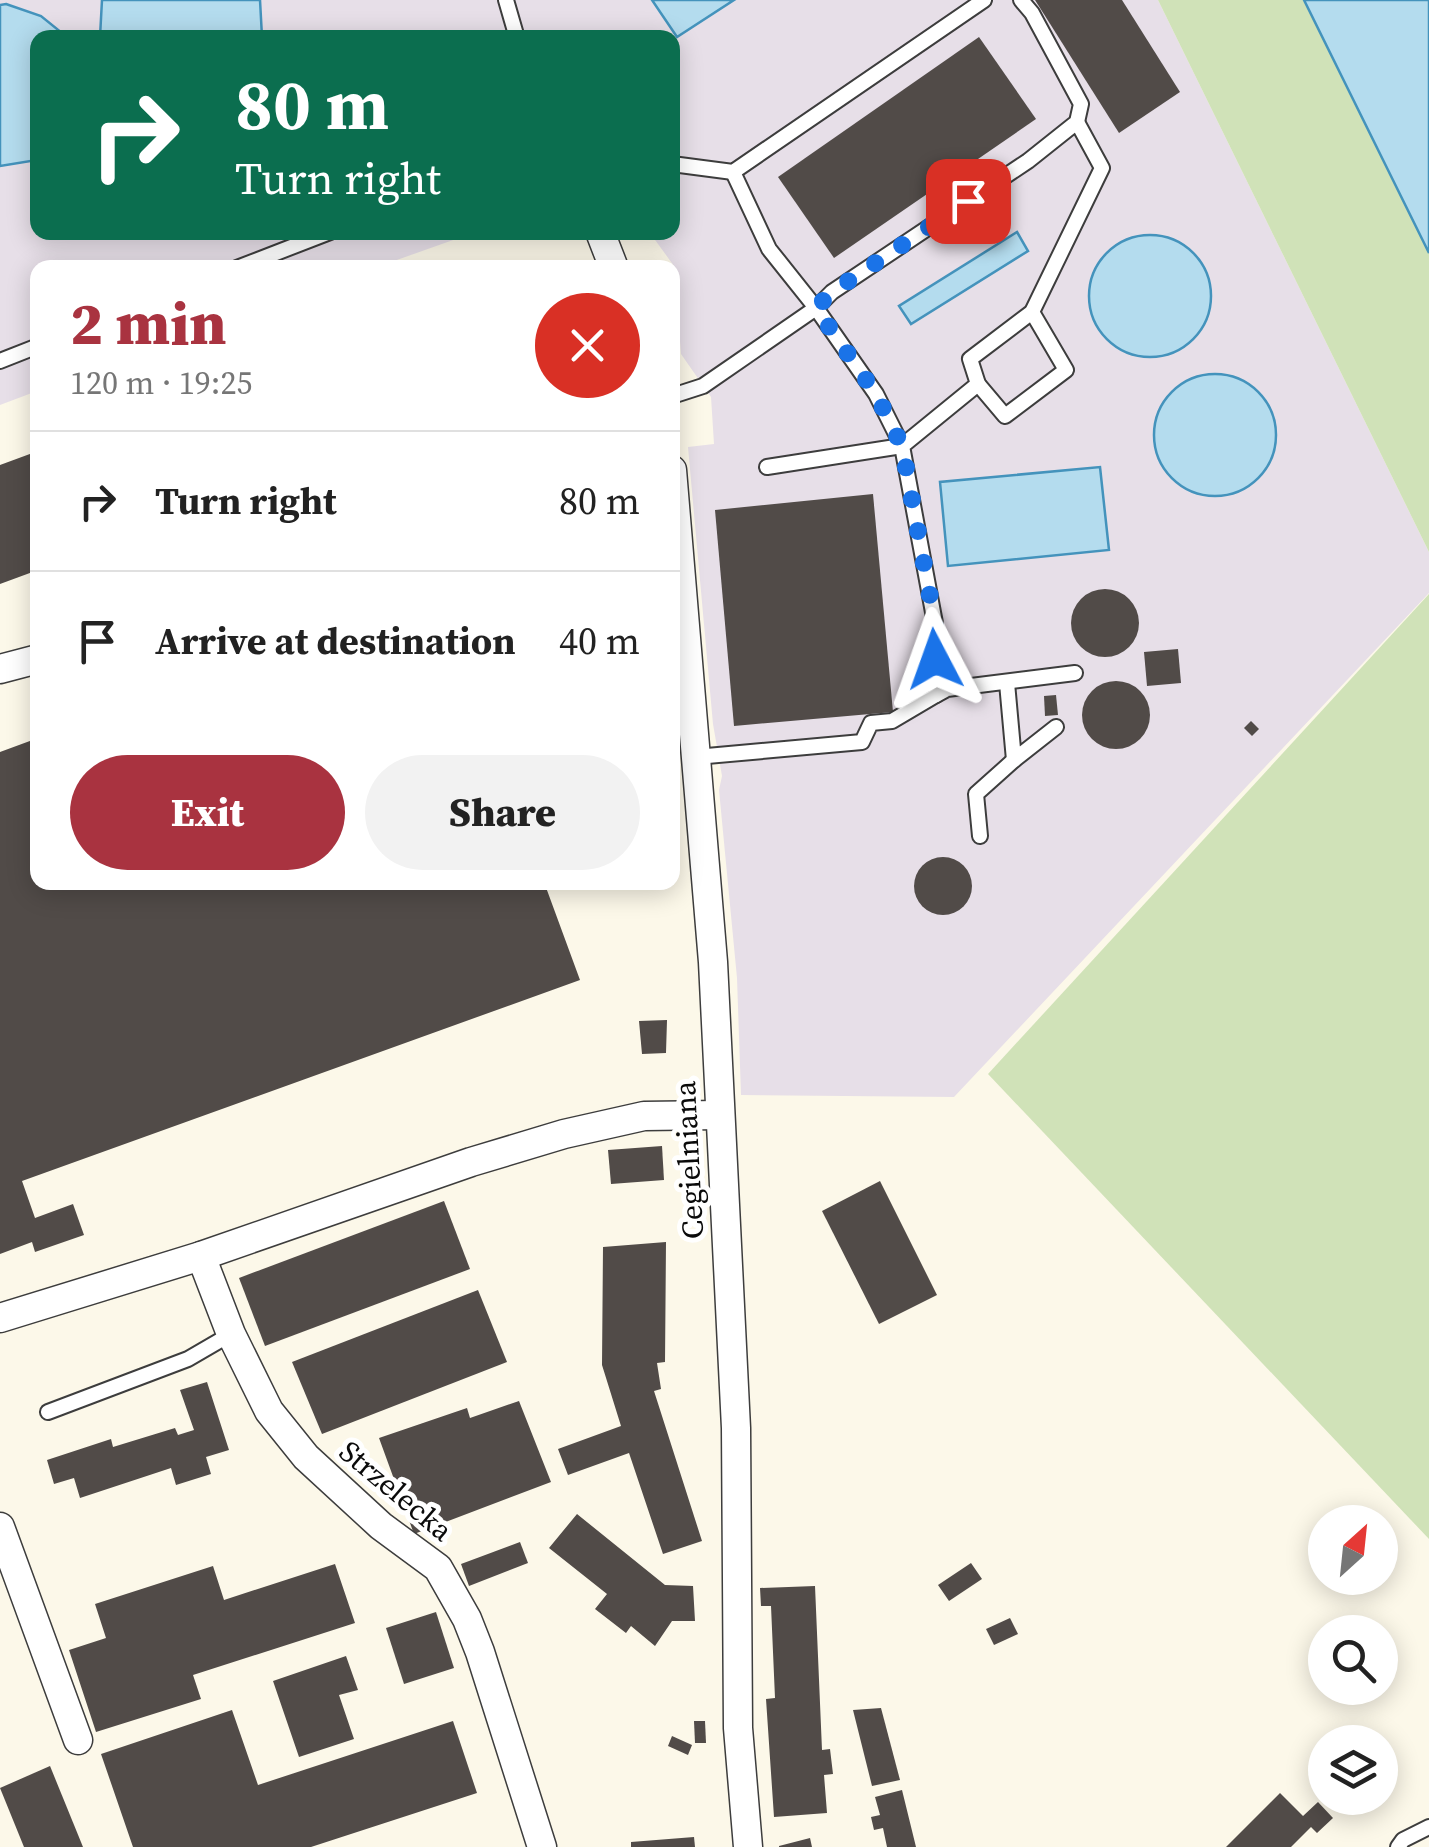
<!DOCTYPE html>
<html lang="en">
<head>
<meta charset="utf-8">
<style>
  body { margin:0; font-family:"Source Serif 4",serif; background:#f2f2f2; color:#222; height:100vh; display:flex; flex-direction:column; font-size:38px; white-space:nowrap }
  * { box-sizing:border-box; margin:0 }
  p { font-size:32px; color:#767676 }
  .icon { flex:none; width:55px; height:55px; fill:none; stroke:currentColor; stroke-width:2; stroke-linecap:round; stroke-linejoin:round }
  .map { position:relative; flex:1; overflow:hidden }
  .drawer { position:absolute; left:30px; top:260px; width:650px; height:630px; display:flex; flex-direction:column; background:#fff; border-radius:20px; box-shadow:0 5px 25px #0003 }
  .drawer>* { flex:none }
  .banner { position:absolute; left:30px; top:30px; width:650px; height:210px; border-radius:20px; box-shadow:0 5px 25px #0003; background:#0b6e4f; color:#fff; overflow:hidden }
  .needle { width:65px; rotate:27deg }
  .controls { position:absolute; left:1308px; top:1505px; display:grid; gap:20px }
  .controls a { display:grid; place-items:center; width:90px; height:90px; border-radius:50%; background:#fff; box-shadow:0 5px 25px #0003; font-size:50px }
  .pin { position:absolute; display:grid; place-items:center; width:85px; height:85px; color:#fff; margin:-42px; border-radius:20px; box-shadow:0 5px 15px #0006 }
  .me { position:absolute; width:110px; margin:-55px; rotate:356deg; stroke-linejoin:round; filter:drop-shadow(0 0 8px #0008) }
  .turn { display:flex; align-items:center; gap:35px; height:210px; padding:0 40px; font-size:45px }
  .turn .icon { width:130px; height:130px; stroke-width:2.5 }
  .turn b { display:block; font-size:70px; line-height:85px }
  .round { display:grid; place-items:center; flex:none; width:105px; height:105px; border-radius:52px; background:#f2f2f2 }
  .overview { display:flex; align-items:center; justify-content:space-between; height:170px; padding:0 40px }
  h1 { font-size:60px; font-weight:800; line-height:75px; color:#a93340 }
  .cta { display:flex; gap:20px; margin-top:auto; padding:20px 40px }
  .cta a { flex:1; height:115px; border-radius:60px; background:#a93340; color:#fff; font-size:40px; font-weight:800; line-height:115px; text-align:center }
  .cta a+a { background:#f2f2f2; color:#222 }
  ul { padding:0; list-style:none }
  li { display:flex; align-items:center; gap:30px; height:140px; padding:0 40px; border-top:2px solid #e0e0e0 }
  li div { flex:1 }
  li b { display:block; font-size:38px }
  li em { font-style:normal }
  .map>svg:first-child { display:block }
  .industrial { fill:#e7dfe8 }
  .green { fill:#d0e2b8 }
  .water { fill:#b4dcee; stroke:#4493bc; stroke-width:2.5 }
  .building { fill:#514b48 }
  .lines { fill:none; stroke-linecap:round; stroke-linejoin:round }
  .service-casing { stroke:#3d3d3d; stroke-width:18 }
  .minor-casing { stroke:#3d3d3d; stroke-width:31 }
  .service { stroke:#fff; stroke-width:14 }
  .minor { stroke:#fff; stroke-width:28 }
  .route { stroke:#1a73e8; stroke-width:18; stroke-dasharray:0 32.4 }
  .labels { text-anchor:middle; stroke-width:10; stroke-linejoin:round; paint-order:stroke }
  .street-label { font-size:30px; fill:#0a0a0a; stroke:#fff }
</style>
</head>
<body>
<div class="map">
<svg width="1429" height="1847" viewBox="0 0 1429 1847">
  <rect width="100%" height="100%" fill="#fcf8e9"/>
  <polygon class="industrial" points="0,0 1158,0 1429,552 1429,593 954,1097 741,1095 737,978 719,790 722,776 713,724 688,447 714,444 711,397 681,354 674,266 650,233 672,232 672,38 38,38 38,232 473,233 377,267 38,268 37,391 0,405"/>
  <g class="green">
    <polygon points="1158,0 1304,0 1429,253 1429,552"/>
    <polygon points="1429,594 1429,1539 988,1074"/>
  </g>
  <g class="water">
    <polygon points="102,0 260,0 262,37 100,37"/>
    <polygon points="652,0 734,0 677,37"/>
    <polygon points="1304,0 1429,0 1429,253"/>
    <polygon points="6,4 41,16 67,37 38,38 37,160 0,166 0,5"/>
    <polygon points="1017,232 1028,251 911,324 899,306"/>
    <circle cx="1150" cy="296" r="61"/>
    <circle cx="1215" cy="435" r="61"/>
    <polygon points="1100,467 1109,550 948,566 940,482"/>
  </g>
  <g class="building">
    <polygon points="1035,0 1122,0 1180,92 1119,133"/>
    <polygon points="979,37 1036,119 834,258 778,177"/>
    <polygon points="38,451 38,570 0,584 0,465"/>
    <polygon points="873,494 893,712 734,726 715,510"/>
    <circle cx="1105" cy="623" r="34"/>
    <polygon points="1178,649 1181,683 1147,686 1144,652"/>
    <circle cx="1116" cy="715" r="34"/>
    <polygon points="1056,695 1058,715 1045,716 1044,696"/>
    <polygon points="1251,721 1259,729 1252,736 1244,728"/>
    <polygon points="38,738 38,882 544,882 580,980 22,1181 35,1218 73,1204 84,1235 35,1252 32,1242 0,1254 0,752"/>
    <circle cx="943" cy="886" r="29"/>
    <polygon points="667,1020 666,1053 642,1054 639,1021"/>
    <polygon points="662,1146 664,1180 611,1184 608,1150"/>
    <polygon points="880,1181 937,1295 879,1324 822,1211"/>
    <polygon points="444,1201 470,1269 265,1346 239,1278"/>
    <polygon points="666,1242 665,1362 657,1363 661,1389 654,1391 702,1541 663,1554 629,1453 568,1475 558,1449 621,1426 602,1365 603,1247"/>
    <polygon points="478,1290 507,1362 322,1434 292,1362"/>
    <polygon points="207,1382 229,1450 206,1457 211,1474 176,1485 171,1468 80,1498 74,1478 54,1484 47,1460 111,1439 113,1447 175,1428 178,1435 194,1430 180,1390"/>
    <polygon points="519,1401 551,1482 414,1534 379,1438 467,1408 470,1418"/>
    <polygon points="577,1514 665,1585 693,1586 695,1621 672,1621 655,1646 631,1626 626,1633 595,1609 607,1594 549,1548"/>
    <polygon points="520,1542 528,1563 469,1586 461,1564"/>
    <polygon points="971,1563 982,1579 949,1601 938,1585"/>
    <polygon points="335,1564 355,1623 193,1675 201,1699 96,1732 69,1650 106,1638 95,1604 213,1566 224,1600"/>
    <polygon points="815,1586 822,1750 830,1749 833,1774 824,1775 827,1813 774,1817 766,1699 775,1698 771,1606 761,1606 760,1588"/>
    <polygon points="436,1612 454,1668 404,1684 386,1628"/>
    <polygon points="1010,1618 1018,1634 994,1645 986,1629"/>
    <polygon points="346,1656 358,1690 339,1695 354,1739 299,1757 273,1681"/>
    <polygon points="881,1708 900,1780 872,1786 853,1710"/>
    <polygon points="232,1710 258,1785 453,1721 477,1793 311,1847 133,1847 101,1754"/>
    <polygon points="694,1721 705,1721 706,1743 695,1743"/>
    <polygon points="672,1736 692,1745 688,1755 668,1746"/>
    <polygon points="50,1766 83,1847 24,1847 0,1788"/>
    <polygon points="902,1790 916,1847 887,1847 883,1828 874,1830 871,1817 880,1815 875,1797"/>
    <polygon points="1280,1793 1303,1816 1318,1802 1333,1818 1317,1833 1311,1827 1291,1847 1226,1847"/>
    <polygon points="694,1837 695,1847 631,1847 631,1842"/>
    <polygon points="810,1838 812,1847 779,1847 779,1846"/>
  </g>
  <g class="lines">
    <defs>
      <g id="service">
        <polyline points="506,0 517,38"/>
        <polyline points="672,164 733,172 984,0"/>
        <polyline points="733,172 769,249 816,308 832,292 1028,161 1077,122 1081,104 1032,13 1021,0"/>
        <polyline points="237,268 330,232"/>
        <polyline points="0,361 38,346"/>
        <polyline points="978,384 1005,416 1066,370 1032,312"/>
        <polyline points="672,396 703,386 816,308 876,394 902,446 767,467"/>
        <polyline points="1007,683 1014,760 1056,727"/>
        <polyline points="936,695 947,689 1075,673"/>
        <polyline points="696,757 862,742 871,723 892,721 936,695 935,623 902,446 978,384 970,359 1032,312 1102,168 1077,122"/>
        <polyline points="980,836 976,794 1014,760"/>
        <polyline points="48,1412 188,1359 231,1334"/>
        <polyline points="1398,1847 1403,1840 1429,1827"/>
      </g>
      <g id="minor">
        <polyline points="600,232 614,268"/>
        <polyline points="672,470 713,962 736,1428 738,1728 748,1847"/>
        <polyline points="0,669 38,659"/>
        <polyline points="201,1256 231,1334 269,1411 306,1457 381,1526 438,1568 467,1619 480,1652 542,1847"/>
        <polyline points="0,1318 201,1256 471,1162 564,1134 644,1116 719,1115"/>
        <polyline points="0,1527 78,1740"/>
      </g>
    </defs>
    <use href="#service" class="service-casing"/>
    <use href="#minor" class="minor-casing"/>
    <use href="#service" class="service"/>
    <use href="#minor" class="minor"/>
  </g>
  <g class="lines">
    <polyline class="route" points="935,659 935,623 902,446 876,394 816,308 832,292 968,201"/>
  </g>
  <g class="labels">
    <g class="street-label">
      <text transform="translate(689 1160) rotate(-93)" y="10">Cegielniana</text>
      <text transform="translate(396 1491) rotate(40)" y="10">Strzelecka</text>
    </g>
  </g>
</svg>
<div class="controls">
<a><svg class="needle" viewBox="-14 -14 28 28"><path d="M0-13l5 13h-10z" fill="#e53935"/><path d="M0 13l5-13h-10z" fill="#767676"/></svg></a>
<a><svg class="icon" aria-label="search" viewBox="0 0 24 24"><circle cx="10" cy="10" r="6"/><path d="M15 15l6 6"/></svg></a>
<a><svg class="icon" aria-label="layers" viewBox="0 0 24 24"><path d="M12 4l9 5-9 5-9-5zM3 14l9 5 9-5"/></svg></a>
</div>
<div class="pin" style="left:968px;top:201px;background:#d93025"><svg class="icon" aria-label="arrive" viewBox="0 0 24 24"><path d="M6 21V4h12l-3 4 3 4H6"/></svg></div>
<svg class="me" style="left:935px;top:659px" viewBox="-20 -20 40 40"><path d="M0-17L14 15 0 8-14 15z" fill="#1a73e8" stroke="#fff" stroke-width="4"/></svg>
<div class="banner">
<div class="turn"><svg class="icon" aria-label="right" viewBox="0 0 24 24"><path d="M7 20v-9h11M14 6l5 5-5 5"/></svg><div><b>80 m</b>Turn right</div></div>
</div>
<section class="drawer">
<div class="overview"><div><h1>2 min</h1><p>120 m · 19:25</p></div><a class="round" style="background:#d93025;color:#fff"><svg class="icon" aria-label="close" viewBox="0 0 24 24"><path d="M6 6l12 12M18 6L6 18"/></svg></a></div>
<ul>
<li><svg class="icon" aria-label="right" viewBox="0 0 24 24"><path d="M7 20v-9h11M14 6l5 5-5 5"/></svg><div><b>Turn right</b></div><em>80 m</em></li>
<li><svg class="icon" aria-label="arrive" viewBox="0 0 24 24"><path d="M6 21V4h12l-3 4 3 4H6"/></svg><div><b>Arrive at destination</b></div><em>40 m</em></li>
</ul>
<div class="cta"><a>Exit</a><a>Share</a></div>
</section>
</div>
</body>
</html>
